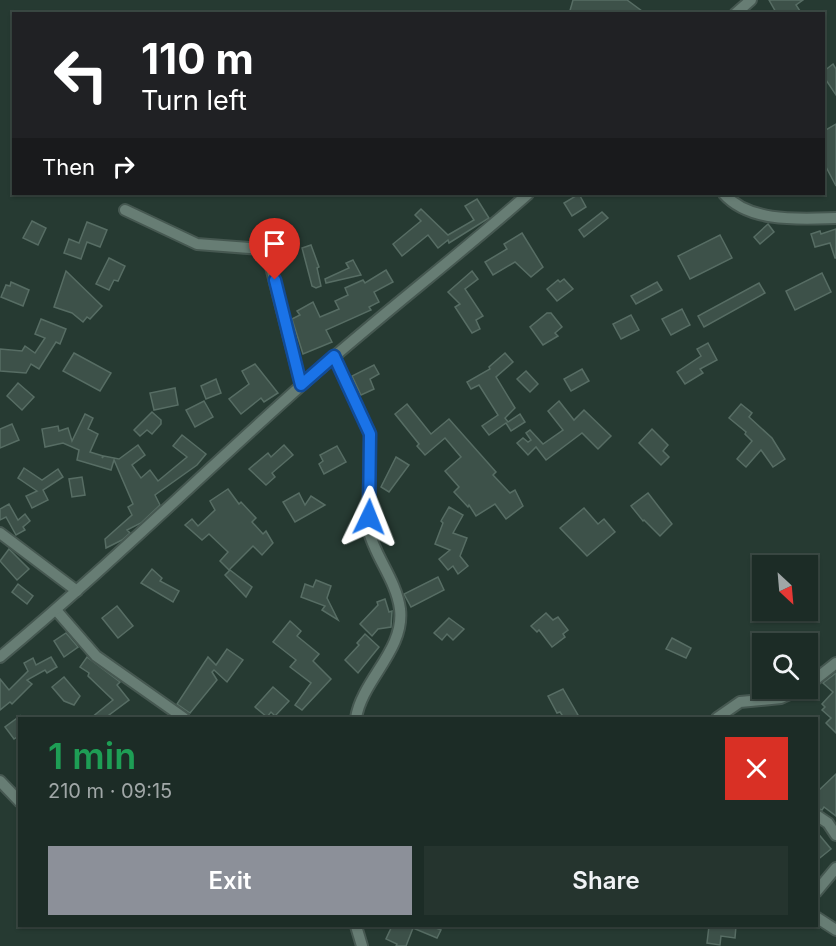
<!DOCTYPE html>
<html lang="en">
<head>
<meta charset="utf-8">
<style>
  body { margin:0; font-family:Inter,sans-serif; background:#25342e; color:#f1f3f6; height:100vh; display:flex; flex-direction:column; font-size:22px; white-space:nowrap }
  * { box-sizing:border-box; margin:0 }
  p { font-size:20px; color:#a0a7a7 }
  .icon { flex:none; width:33px; height:33px; fill:none; stroke:currentColor; stroke-width:2; stroke-linecap:round; stroke-linejoin:round }
  .map { position:relative; flex:1; overflow:hidden }
  .sheet { position:absolute; left:18px; top:717px; width:800px; height:210px; display:flex; flex-direction:column; background:#1c2c26; border-radius:0px; box-shadow:0 2px 4px #0004,0 0 0 2px #3a4843 }
  .sheet>* { flex:none }
  .guide { position:absolute; left:12px; top:12px; width:813px; height:183px; border-radius:0px; box-shadow:0 2px 4px #0004,0 0 0 2px #3a4843; background:#202124; color:#fff; overflow:hidden }
  .needle { width:39px; rotate:154deg }
  .buttons { position:absolute; left:752px; top:555px; display:grid; gap:12px }
  .buttons a { display:grid; place-items:center; width:66px; height:66px; border-radius:0px; background:#1c2c26; box-shadow:0 2px 4px #0004,0 0 0 2px #3a4843; font-size:30px }
  .pin { position:absolute; display:grid; place-items:center; width:51px; height:51px; color:#fff; margin:-62px -26px; border-radius:50% 50% 50% 0; rotate:-45deg; box-shadow:0 0 6px #0007 }
  .pin .icon { rotate:45deg }
  .me { position:absolute; width:66px; margin:-33px; rotate:2deg; stroke-linejoin:round; filter:drop-shadow(0 0 4px #0008) }
  .turn { display:flex; align-items:center; gap:21px; height:126px; padding:0 30px; font-size:27px }
  .turn .icon { width:78px; height:78px; stroke-width:2.5 }
  .turn b { display:block; font-size:42px; line-height:51px }
  .then { display:flex; align-items:center; height:57px; padding:0 30px; background:#0003; gap:12px; font-size:22px }
  .round { display:grid; place-items:center; flex:none; width:63px; height:63px; border-radius:0px; background:#25342e }
  .overview { display:flex; align-items:center; justify-content:space-between; height:102px; padding:0 30px }
  h1 { font-size:36px; font-weight:600; line-height:45px; color:#1e9e55 }
  .button { display:flex; gap:12px; margin-top:auto; padding:12px 30px }
  .button a { flex:1; height:69px; border-radius:0px; background:#8c9099; color:#fff; font-size:24px; font-weight:600; line-height:69px; text-align:center }
  .button a+a { background:#25342e; color:#f1f3f6 }
  .map>svg:first-child { display:block }
  .building { fill:#3d5149; stroke:#576d64; stroke-width:1.5 }
  .lines { fill:none; stroke-linecap:round; stroke-linejoin:round }
  .minor-casing { stroke:#465851; stroke-width:14 }
  .minor { stroke:#677d74; stroke-width:10 }
  .route-casing { stroke:#114b97; stroke-width:15 }
  .route { stroke:#1a73e8; stroke-width:10 }
</style>
</head>
<body>
<div class="map">
<svg width="836" height="946" viewBox="0 0 836 946">
  <rect width="100%" height="100%" fill="#263a32"/>
  <g class="building">
    <polygon points="573,0 627,0 646,14 569,14"/>
    <polygon points="769,0 803,0 796,5 802,14 777,14"/>
    <polygon points="833,64 836,69 836,95 824,77 824,71"/>
    <polygon points="836,124 836,186 824,163 824,131"/>
    <polygon points="579,194 586,207 572,216 564,203"/>
    <polygon points="477,199 489,218 449,243 448,240 438,248 428,235 402,256 393,244 421,221 415,215 421,209 448,235 474,220 465,206"/>
    <polygon points="602,212 608,218 584,237 579,230"/>
    <polygon points="32,221 46,228 38,245 23,238"/>
    <polygon points="87,222 107,230 100,247 87,242 81,259 64,253 69,239 79,243"/>
    <polygon points="768,224 774,232 760,244 754,237"/>
    <polygon points="836,229 836,258 835,258 830,243 815,247 811,234 820,231 821,234"/>
    <polygon points="522,233 543,267 531,277 515,262 493,275 485,262 507,249 504,244"/>
    <polygon points="720,235 732,258 690,279 678,256"/>
    <polygon points="311,245 319,267 317,268 321,286 316,288 312,286 302,248"/>
    <polygon points="109,258 125,266 118,281 114,280 109,290 96,284"/>
    <polygon points="353,260 361,275 326,283 325,279 349,268 346,263"/>
    <polygon points="386,270 393,282 374,292 379,302 369,307 371,310 326,330 332,342 303,354 292,319 300,315 297,311 313,302 320,317 339,309 335,301 348,295 345,288 363,280 365,283"/>
    <polygon points="66,271 102,306 90,319 87,317 83,322 72,313 54,307"/>
    <polygon points="472,271 478,279 465,289 483,316 476,320 480,329 472,333 455,307 460,304 448,292"/>
    <polygon points="822,273 831,292 795,310 786,291"/>
    <polygon points="564,279 573,289 557,301 547,289 558,280 560,282"/>
    <polygon points="11,282 29,290 23,306 1,297 6,285 10,286"/>
    <polygon points="657,282 662,290 636,304 631,296"/>
    <polygon points="759,283 765,293 704,327 698,316"/>
    <polygon points="682,309 690,325 671,335 662,319"/>
    <polygon points="547,313 551,313 562,327 555,333 558,336 543,345 530,327"/>
    <polygon points="631,315 639,330 621,339 613,324"/>
    <polygon points="41,319 66,329 60,344 56,342 39,369 31,364 26,373 0,371 0,349 22,351 25,346 35,353 45,338 35,334"/>
    <polygon points="708,343 717,360 700,369 703,373 685,384 677,372 701,356 697,349"/>
    <polygon points="74,353 111,373 100,391 63,371"/>
    <polygon points="505,353 513,362 496,377 515,408 505,418 508,422 520,414 525,422 511,431 506,423 489,435 482,426 498,415 479,385 471,389 467,382 490,369 489,367"/>
    <polygon points="255,364 278,393 264,402 261,398 241,414 229,399 249,384 242,371"/>
    <polygon points="374,365 379,374 370,379 374,389 361,395 352,376"/>
    <polygon points="582,369 589,381 571,391 564,379"/>
    <polygon points="526,371 538,384 530,392 517,379"/>
    <polygon points="216,379 221,393 206,399 201,386"/>
    <polygon points="18,383 34,397 22,410 7,396"/>
    <polygon points="175,388 178,405 154,410 150,393"/>
    <polygon points="204,401 213,417 195,427 186,410"/>
    <polygon points="559,401 574,420 584,410 611,436 598,449 582,433 546,460 536,447 528,455 517,443 523,438 528,442 531,440 526,433 530,430 543,444 563,430 548,411"/>
    <polygon points="407,404 431,434 449,419 496,472 493,475 510,493 515,490 523,506 506,519 495,504 476,516 469,505 468,507 454,492 459,487 445,471 461,457 445,438 425,455 417,446 419,444 395,414"/>
    <polygon points="741,404 752,413 749,417 772,438 785,459 773,467 761,450 746,467 737,459 752,441 745,434 746,432 729,418"/>
    <polygon points="152,412 161,420 161,424 152,434 147,430 140,436 134,430"/>
    <polygon points="85,414 93,418 88,429 98,434 90,452 103,456 102,458 104,456 119,459 138,445 145,455 132,465 141,478 150,470 158,481 187,457 173,446 182,435 206,454 197,465 155,495 160,505 141,523 127,530 130,533 122,540 106,548 105,539 132,515 128,507 133,504 114,460 111,470 77,460 79,450 63,443 45,447 42,429 58,426 59,431 68,428 72,441"/>
    <polygon points="12,424 19,440 0,448 0,429"/>
    <polygon points="652,429 668,445 663,451 669,457 661,465 639,443"/>
    <polygon points="284,445 293,455 272,473 275,477 266,485 249,469 268,453 271,457"/>
    <polygon points="337,446 346,462 324,474 319,464 323,461 320,455"/>
    <polygon points="396,457 409,465 389,492 381,487"/>
    <polygon points="24,468 42,480 58,469 63,477 43,490 48,500 32,508 26,496 37,491 18,478"/>
    <polygon points="82,477 85,495 72,497 69,479"/>
    <polygon points="228,489 239,504 241,502 256,518 252,522 263,534 266,531 273,543 262,555 253,546 229,570 220,561 228,552 209,534 202,540 185,525 192,519 198,526 215,510 210,501"/>
    <polygon points="299,493 305,505 311,496 325,505 295,522 283,502"/>
    <polygon points="648,493 672,524 660,536 644,520 643,521 631,506"/>
    <polygon points="9,504 18,520 25,514 30,521 23,527 25,530 16,535 6,517 0,520 0,509"/>
    <polygon points="449,507 463,515 453,533 467,538 460,556 468,566 458,574 453,566 448,570 439,559 450,550 435,544 443,523 441,521"/>
    <polygon points="584,508 598,524 604,519 615,532 587,556 560,528"/>
    <polygon points="9,549 29,569 17,580 0,561"/>
    <polygon points="152,569 162,578 160,581 179,591 173,602 141,583"/>
    <polygon points="230,570 252,587 246,597 225,575"/>
    <polygon points="438,577 444,590 411,607 404,594"/>
    <polygon points="316,580 331,586 327,598 338,620 322,610 325,606 301,597 305,584 313,587"/>
    <polygon points="18,584 33,596 27,604 12,592"/>
    <polygon points="385,599 389,612 392,611 391,627 378,629 372,636 360,624 378,605 377,602"/>
    <polygon points="117,606 133,626 118,638 102,618"/>
    <polygon points="546,613 553,620 558,617 568,630 563,634 565,637 552,647 539,630 537,632 531,626"/>
    <polygon points="449,618 464,629 453,640 447,634 442,640 434,633"/>
    <polygon points="290,621 301,631 297,636 319,654 313,661 331,679 302,710 295,705 311,683 290,667 296,660 273,642"/>
    <polygon points="66,633 78,647 64,657 54,641"/>
    <polygon points="365,634 379,647 358,673 345,660 359,645 357,643"/>
    <polygon points="672,638 691,648 686,658 666,649"/>
    <polygon points="227,649 243,660 227,682 214,670 212,672 217,680 190,713 177,704 208,657 216,665"/>
    <polygon points="51,657 57,667 47,673 45,670 27,680 32,684 12,704 10,702 0,710 0,679 9,690 28,671 24,663 33,658 36,665"/>
    <polygon points="87,657 120,682 117,685 129,700 105,718 91,718 113,700 88,676 89,673 80,667"/>
    <polygon points="836,673 836,733 826,723 831,718 822,710 825,707 822,704 833,692 823,683"/>
    <polygon points="64,677 80,696 74,705 64,701 52,687"/>
    <polygon points="273,687 289,701 275,716 271,712 267,717 255,707"/>
    <polygon points="563,689 578,715 573,718 564,718 560,712 557,713 548,696"/>
    <polygon points="20,716 20,735 14,739 5,727"/>
    <polygon points="836,774 836,816 824,807 822,810 816,808 816,793"/>
    <polygon points="816,831 831,849 816,861"/>
    <polygon points="392,926 431,926 441,930 437,938 413,928 406,946 396,946 397,944 386,939"/>
    <polygon points="709,926 736,926 735,938 721,936 720,945 707,943"/>
  </g>
  <g class="lines">
    <defs>
      <g id="minor">
        <polyline points="735,14 751,0"/>
        <path d="M724,194C750,223 800,219 836,218"/>
        <polyline points="125,210 197,244 261,249 268,255 301,385"/>
        <path d="M334,356L370,434L368,528C374,556 396,579 400,609C405,650 362,680 356,718"/>
        <polyline points="0,533 77,591"/>
        <polyline points="56,610 96,656 184,718"/>
        <path d="M0,657C108,567 208,468 313,375C383,313 458,256 528,194"/>
        <polyline points="807,686 836,663"/>
        <polyline points="717,718 740,702 781,698 803,688"/>
        <polyline points="0,781 20,802"/>
        <polyline points="816,815 828,823 836,835"/>
        <polyline points="816,892 836,868"/>
        <polyline points="816,917 836,930"/>
        <polyline points="356,926 362,946"/>
      </g>
    </defs>
    <use href="#minor" class="minor-casing"/>
    <use href="#minor" class="minor"/>
  </g>
  <g class="lines">
    <defs>
      <polyline id="route" points="275,280 301,385 334,356 370,434 369,517"/>
    </defs>
    <use href="#route" class="route-casing"/>
    <use href="#route" class="route"/>
  </g>
</svg>
<div class="buttons">
<a><svg class="needle" viewBox="-14 -14 28 28"><path d="M0-13l5 13h-10z" fill="#e53935"/><path d="M0 13l5-13h-10z" fill="#a0a7a7"/></svg></a>
<a><svg class="icon" aria-label="search" viewBox="0 0 24 24"><circle cx="10" cy="10" r="6"/><path d="M15 15l6 6"/></svg></a>
</div>
<div class="pin" style="left:275px;top:280px;background:#d93025"><svg class="icon" aria-label="arrive" viewBox="0 0 24 24"><path d="M6 21V4h12l-3 4 3 4H6"/></svg></div>
<svg class="me" style="left:369px;top:517px" viewBox="-20 -20 40 40"><path d="M0-17L14 15 0 8-14 15z" fill="#1a73e8" stroke="#fff" stroke-width="4"/></svg>
<div class="guide">
<div class="turn"><svg class="icon" aria-label="left" viewBox="0 0 24 24"><path d="M17 20v-9H6M10 6l-5 5 5 5"/></svg><div><b>110 m</b>Turn left</div></div>
<div class="then">Then<svg class="icon" aria-label="right" viewBox="0 0 24 24"><path d="M7 20v-9h11M14 6l5 5-5 5"/></svg></div>
</div>
<section class="sheet">
<div class="overview"><div><h1>1 min</h1><p>210 m · 09:15</p></div><a class="round" style="background:#d93025;color:#fff"><svg class="icon" aria-label="close" viewBox="0 0 24 24"><path d="M6 6l12 12M18 6L6 18"/></svg></a></div>
<div class="button"><a>Exit</a><a>Share</a></div>
</section>
</div>
</body>
</html>
